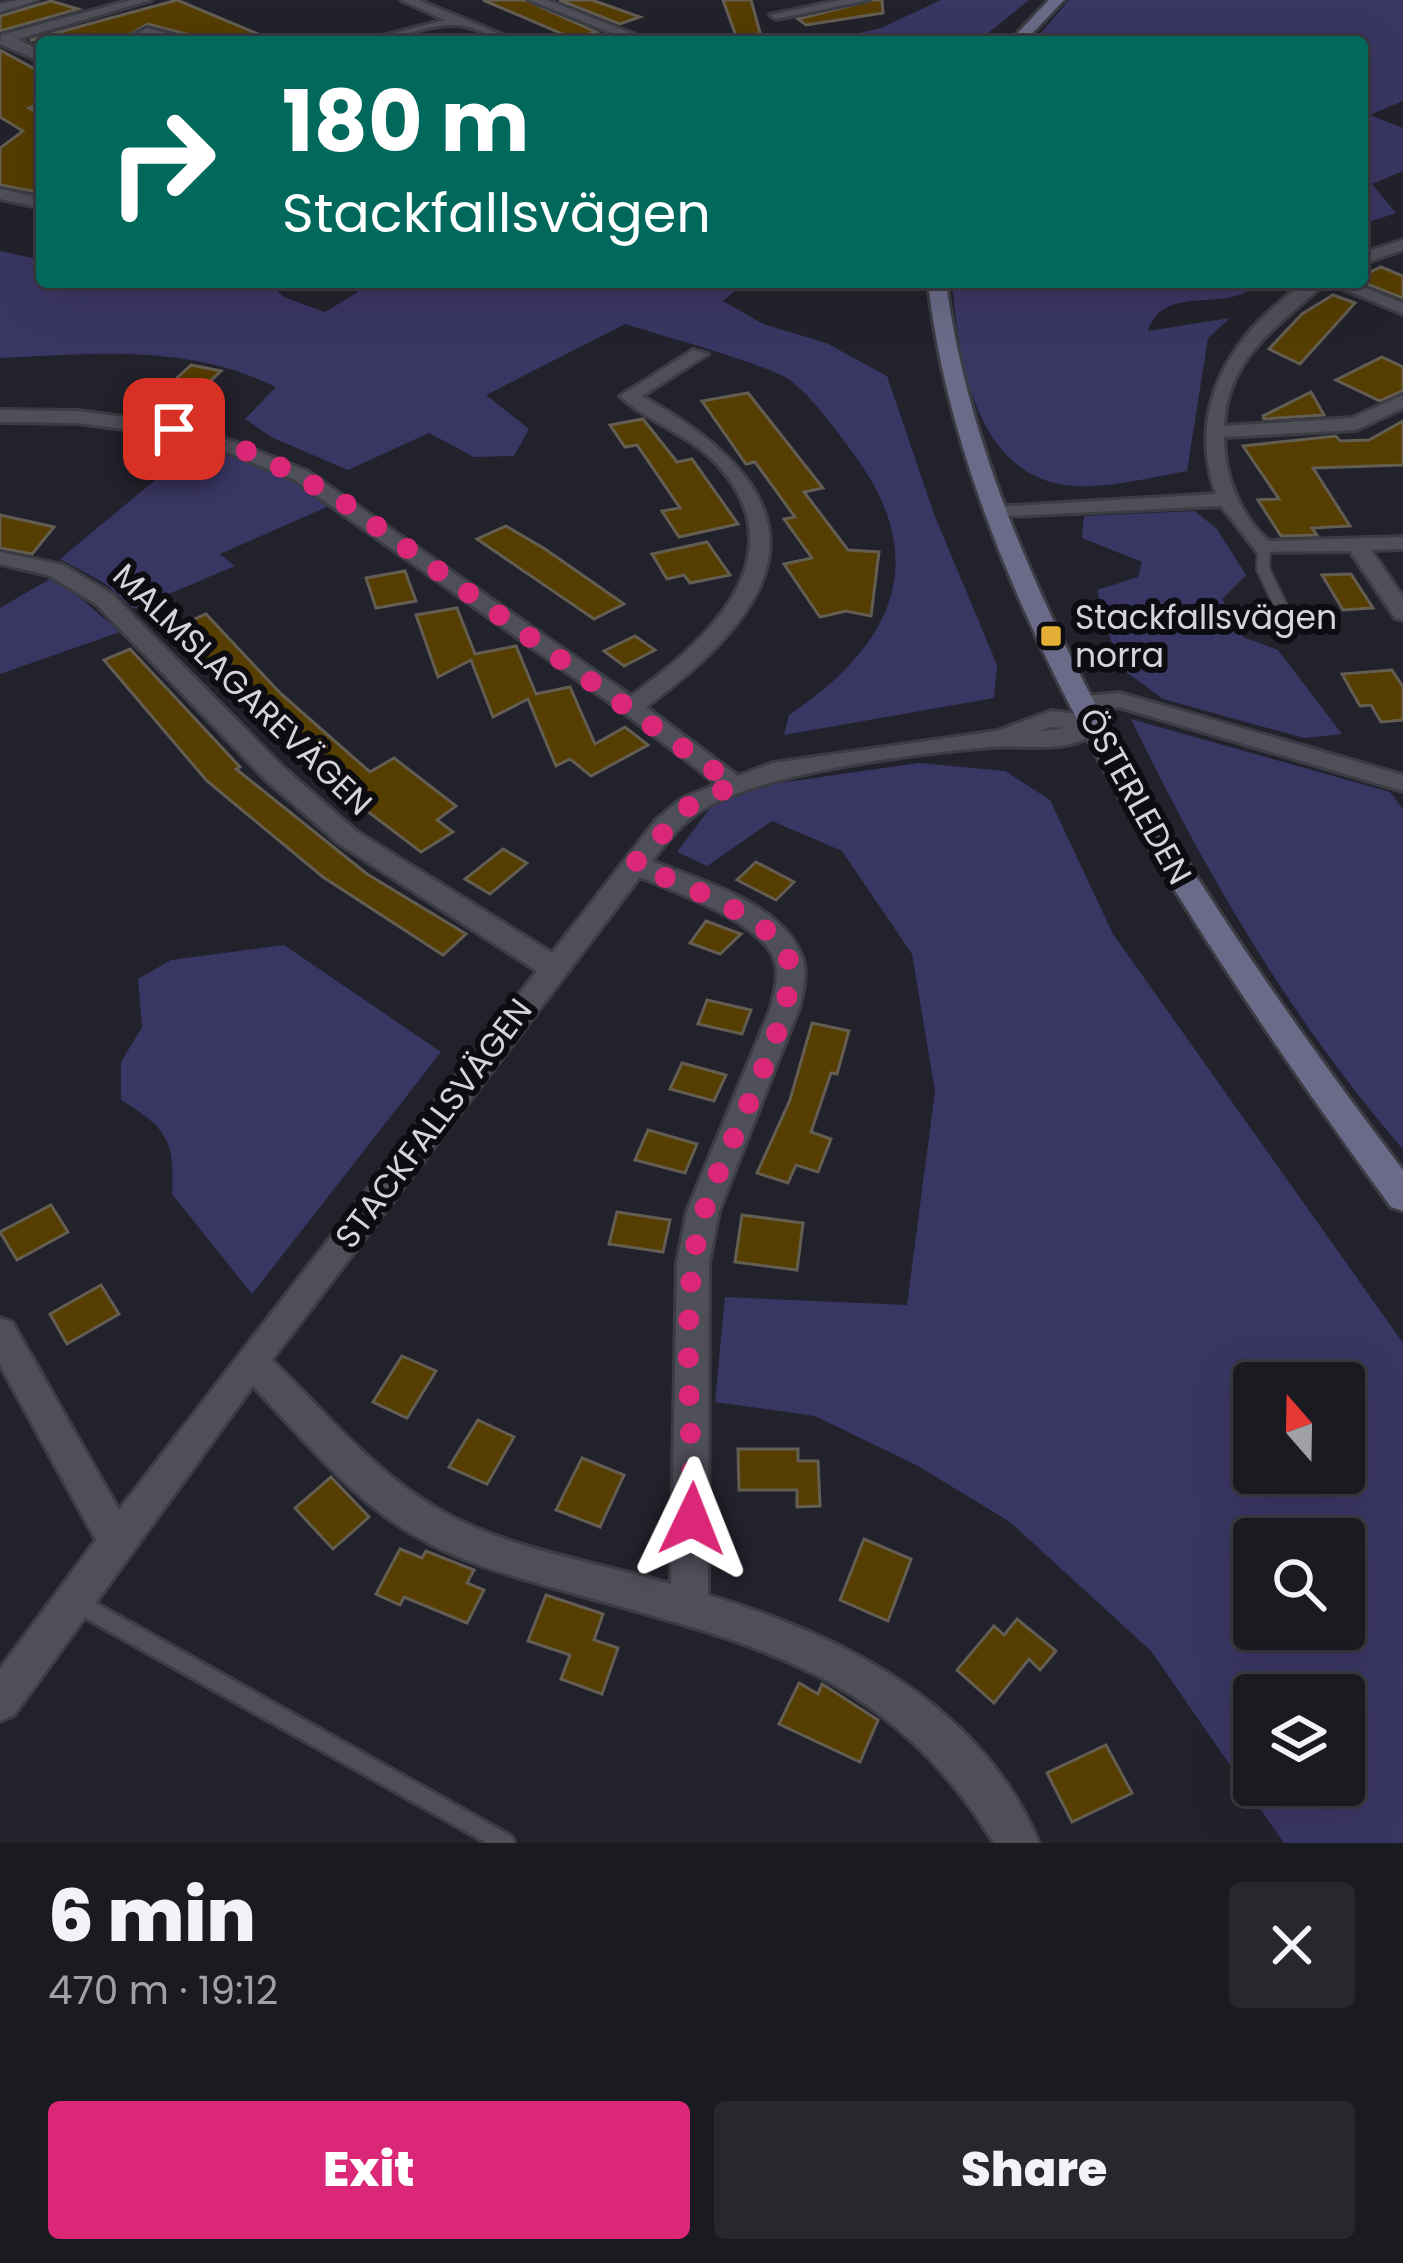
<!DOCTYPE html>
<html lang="en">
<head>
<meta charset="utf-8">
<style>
  body { margin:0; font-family:Poppins,sans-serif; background:#27272e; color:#f1f3f6; height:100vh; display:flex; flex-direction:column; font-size:45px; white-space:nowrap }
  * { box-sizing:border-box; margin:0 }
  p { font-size:39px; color:#9fa1a5 }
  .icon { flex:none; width:66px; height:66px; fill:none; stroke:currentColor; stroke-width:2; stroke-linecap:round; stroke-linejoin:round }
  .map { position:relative; height:1843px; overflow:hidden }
  .side { display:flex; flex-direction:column; background:#1a1a21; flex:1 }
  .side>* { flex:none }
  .hud { position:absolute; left:36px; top:36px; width:1332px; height:252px; border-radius:12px; box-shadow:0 12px 48px #0002,0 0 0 3px #38383f; background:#00695c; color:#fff; overflow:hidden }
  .needle { width:78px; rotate:340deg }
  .buttons { position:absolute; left:1233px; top:1362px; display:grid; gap:24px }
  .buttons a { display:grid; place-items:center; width:132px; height:132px; border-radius:12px; background:#1a1a21; box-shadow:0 12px 48px #0002,0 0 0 3px #38383f; font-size:60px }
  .pin { position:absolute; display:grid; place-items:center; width:102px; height:102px; color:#fff; margin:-51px; border-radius:24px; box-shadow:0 6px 18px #0006 }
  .me { position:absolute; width:132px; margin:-66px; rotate:2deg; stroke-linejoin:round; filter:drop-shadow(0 0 9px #0008) }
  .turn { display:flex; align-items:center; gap:42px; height:252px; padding:0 48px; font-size:54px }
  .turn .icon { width:156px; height:156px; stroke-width:2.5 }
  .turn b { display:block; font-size:84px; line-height:102px }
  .round { display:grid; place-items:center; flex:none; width:126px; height:126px; border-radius:12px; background:#27272e }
  .headline { display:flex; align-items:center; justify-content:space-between; height:204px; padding:0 48px }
  h1 { font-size:72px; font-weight:800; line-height:90px }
  .action { display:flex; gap:24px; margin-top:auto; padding:24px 48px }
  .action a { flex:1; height:138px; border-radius:12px; background:#db2777; color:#fff; font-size:48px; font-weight:800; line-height:138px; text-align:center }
  .action a+a { background:#27272e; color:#f1f3f6 }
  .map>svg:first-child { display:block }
  .green { fill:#3a3663; fill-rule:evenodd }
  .building { fill:#563d00; stroke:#635d52; stroke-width:3 }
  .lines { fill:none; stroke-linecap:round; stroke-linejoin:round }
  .service-far1-casing { stroke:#3c3c44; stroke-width:16 }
  .service-casing { stroke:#3c3c44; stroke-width:24 }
  .minor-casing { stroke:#3c3c44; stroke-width:6 }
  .secondary-casing { stroke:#3c3c44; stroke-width:6 }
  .service-far1 { stroke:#4f4f5a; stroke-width:12 }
  .service { stroke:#4f4f5a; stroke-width:18 }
  .minor { fill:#4f4f5a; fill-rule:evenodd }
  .secondary { fill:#6b6a88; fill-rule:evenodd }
  .route { stroke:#db2777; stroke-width:21; stroke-dasharray:0 37.8 }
  .poi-dot { fill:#e3ae35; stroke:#0c0c11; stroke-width:4.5 }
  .labels { text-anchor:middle; stroke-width:12; stroke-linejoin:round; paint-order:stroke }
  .poi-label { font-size:33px; fill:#d4d4db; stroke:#0c0c11; text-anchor:start }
  .street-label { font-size:33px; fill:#d4d4db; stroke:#0c0c11 }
</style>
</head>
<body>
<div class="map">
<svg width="1403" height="1843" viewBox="0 0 1403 1843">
  <rect width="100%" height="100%" fill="#22222c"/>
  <g class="green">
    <polygon points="941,0 1029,0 977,42 820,42 881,28"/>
    <polygon points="1069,0 1403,0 1403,101 1370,115 1403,128 1403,171 1372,184 1396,213 1363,224 1366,234 1362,234 1362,42 1033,42"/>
    <path d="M0,251L42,260V282H266L284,297L325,312L358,292L341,282H746L723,301L763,324L826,343L887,376L934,514L997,665L994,698L784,735L789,715C895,644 934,558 850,449C833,426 813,398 790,380C769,365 657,334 625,324L486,395L529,429L514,456L474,457L429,433L348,470L271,437L245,419L276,387C190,344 94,353 0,358Z"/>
    <path d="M952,282H1268C1256,287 1244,294 1232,297C1200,304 1160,293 1148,331L1230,318L1208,338L1187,471C1152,477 1111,488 1075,486C976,480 959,362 952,282Z"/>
    <polygon points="201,442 259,463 334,504 220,554 235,566 133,609 106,584 60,559"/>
    <polygon points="1195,511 1217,529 1246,575 1222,599 1243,637 1278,650 1342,734 1304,738 1163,699 1118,666 1097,590 1138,577 1142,562 1082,538 1084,516"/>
    <polygon points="55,576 120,632 0,674 0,608"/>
    <path d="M1131,719L1390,792L1403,809V1149C1291,1020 1205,872 1131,719Z"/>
    <path d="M919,763L1005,771L1050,800L1113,934L1403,1343V1843H1284L1151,1651L1010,1522L918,1466L815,1416L715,1402L725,1297L907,1305L935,1091L912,954L842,851L772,821L707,866L677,852L723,791ZM1254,1383H1344V1473H1254ZM1254,1539H1344V1629H1254ZM1254,1695H1344V1785H1254Z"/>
    <path d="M284,945L441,1052L252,1294L172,1194C175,1140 167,1128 121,1100V1062L142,1027L138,979L171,960Z"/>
  </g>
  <g class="building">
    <polygon points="177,0 277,42 195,42 190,35 148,24 116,42 30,40"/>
    <polygon points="483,0 525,0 596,32 574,39"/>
    <polygon points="559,0 592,0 640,17 620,24"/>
    <polygon points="723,0 751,0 761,36 736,36"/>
    <polygon points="873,0 882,0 883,13 806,25 798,19"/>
    <polygon points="51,1 78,9 0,31 0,16"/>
    <polygon points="0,50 42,73 42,104 29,108 42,116 42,193 0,185 0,148 23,131 0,117"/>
    <polygon points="1381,267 1403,276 1403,298 1362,282 1362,276"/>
    <polygon points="1333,295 1355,303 1300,364 1269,349 1302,314"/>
    <polygon points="1382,357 1403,367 1403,391 1380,401 1336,380"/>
    <polygon points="191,365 221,371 201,390 165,389"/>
    <polygon points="1311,392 1324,415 1264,419 1263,416"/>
    <polygon points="748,393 823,488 804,492 848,550 879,552 871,616 846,611 820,617 784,564 812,558 784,519 795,517 755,462 746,464 702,401"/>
    <polygon points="643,419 677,462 692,459 738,524 679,537 662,511 680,508 637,445 625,447 610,425"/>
    <polygon points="1403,421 1403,465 1313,468 1350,526 1312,528 1317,535 1281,536 1258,500 1279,499 1243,446 1336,436 1340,441 1369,440"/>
    <polygon points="0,515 54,527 32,554 0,548"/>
    <polygon points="506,526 545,549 624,604 594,619 477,539"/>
    <polygon points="707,542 730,575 690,583 684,575 667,579 652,554"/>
    <polygon points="405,571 416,601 376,608 366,578"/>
    <polygon points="1351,574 1373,608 1343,610 1322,575"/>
    <polygon points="457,608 475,654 516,646 536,694 570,687 595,744 625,727 648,745 591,776 570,759 556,766 528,699 493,717 471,660 438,677 416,615"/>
    <polygon points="206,614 280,693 370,772 394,758 456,806 437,820 453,832 421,852 317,773 174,628"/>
    <polygon points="635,636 655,650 624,666 604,651"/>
    <polygon points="130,649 240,767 236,769 367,874 466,934 443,955 323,877 207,781 104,660"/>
    <polygon points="1392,670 1403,687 1403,720 1381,722 1371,705 1360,706 1342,674"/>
    <polygon points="503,849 527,863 490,894 465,879"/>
    <polygon points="756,862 794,882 776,900 737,880"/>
    <polygon points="706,921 741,934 720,954 690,943"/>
    <polygon points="707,1000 751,1010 742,1034 698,1024"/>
    <polygon points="812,1023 849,1031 837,1074 831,1073 811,1132 831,1139 818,1172 796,1165 788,1183 757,1173 790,1100"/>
    <polygon points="682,1063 726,1075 714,1101 670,1089"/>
    <polygon points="648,1130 697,1144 685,1173 635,1160"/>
    <polygon points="51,1205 68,1232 17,1260 0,1232"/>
    <polygon points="617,1212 670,1220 663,1252 609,1244"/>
    <polygon points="742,1215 803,1223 797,1270 735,1262"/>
    <polygon points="101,1285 119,1314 67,1344 50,1314"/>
    <polygon points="402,1356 436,1371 407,1418 373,1402"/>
    <polygon points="478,1420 514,1437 487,1484 449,1467"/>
    <polygon points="738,1449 798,1449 798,1461 818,1461 820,1506 797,1507 797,1490 739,1490"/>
    <polygon points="582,1458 624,1475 600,1527 556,1510"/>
    <polygon points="331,1477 369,1517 333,1549 295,1508"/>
    <polygon points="864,1539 911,1559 888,1621 840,1600"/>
    <polygon points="400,1549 422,1558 426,1551 474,1570 467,1583 484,1590 467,1623 404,1597 400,1605 376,1594"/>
    <polygon points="546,1595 603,1614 594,1640 618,1648 602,1694 561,1679 570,1655 528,1641"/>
    <polygon points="1017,1619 1056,1651 1040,1670 1029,1659 994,1703 957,1670 994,1626 1004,1635"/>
    <polygon points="799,1683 818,1694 822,1684 878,1720 860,1762 779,1724"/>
    <polygon points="1106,1745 1132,1793 1072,1822 1047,1773"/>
  </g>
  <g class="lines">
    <defs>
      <polyline id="service-far1" points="1264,548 1263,569 1285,615"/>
      <polyline id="service" points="77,1603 505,1843"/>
      <g id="minor">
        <polygon points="17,0 38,0 0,12 0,4"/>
        <polygon points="131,0 151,0 18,39 42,52 42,62 0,44 1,35"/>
        <path d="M401,0H418L520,42C496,42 477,25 455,25C424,24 393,42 360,42L445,20Z"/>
        <polygon points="529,0 547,0 646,39 634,42"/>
        <polygon points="841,0 869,0 776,19 770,15"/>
        <polygon points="147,28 189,39 191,42 148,36 120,42"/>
        <polygon points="0,189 42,198 42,208 0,199"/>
        <polygon points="1403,240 1403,250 1362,264 1362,253"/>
        <path d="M1306,282H1326C1281,325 1227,355 1224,426L1352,418L1403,395V408L1356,430L1224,437C1224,476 1240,516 1269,541L1403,537V549L1371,550L1403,597V620L1395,618L1350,551L1257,552L1221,506L987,517V509L994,507L1216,494C1185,405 1233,332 1306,282Z"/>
        <polygon points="1327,282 1351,282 1403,303 1403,314"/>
        <path d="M693,350L708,354L642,396C822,497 801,593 646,707L738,776L773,763L997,731L1051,711L1093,716L1105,724C1075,757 1031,744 991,747C919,753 752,773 696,814C678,827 665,844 652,861C700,881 785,903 803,960C807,976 803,993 799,1008L719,1211L709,1263L708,1595C843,1636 982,1705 1039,1843H994C887,1671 759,1646 576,1594C524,1579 469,1566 421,1539C354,1503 305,1440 253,1386L14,1715L0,1721V1669L96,1540L0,1365V1318L12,1322L119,1510L537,971L338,843L265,779L96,604L48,575L0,564V552L63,565L112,594L283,767L356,831L552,953L656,820L681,799L717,784L623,712L293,479L221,450L154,433L78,423L0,422V410L78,411L154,421L235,442L307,471L631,696C701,645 797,563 724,472C696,436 651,425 620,396ZM1052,727L1064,728L1037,732ZM640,877C675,892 763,922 775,961C780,976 774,993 771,1008L687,1211L677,1263L671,1584C596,1562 511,1550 443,1512C376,1475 326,1413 272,1360Z"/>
        <polygon points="1120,693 1403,775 1403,791 1119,707 1083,710 1071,703 1083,696"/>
      </g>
      <g id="secondary">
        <polygon points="1049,0 1064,0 1024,42 1009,42"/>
        <path d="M928,282H946C986,589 1219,927 1403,1170V1211L1391,1207C1206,953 963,599 928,282Z"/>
      </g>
    </defs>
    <use href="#service-far1" class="service-far1-casing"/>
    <use href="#service" class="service-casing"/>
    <use href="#minor" class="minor-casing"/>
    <use href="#secondary" class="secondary-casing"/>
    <use href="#service-far1" class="service-far1"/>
    <use href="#service" class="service"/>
    <use href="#minor" class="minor"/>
    <use href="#secondary" class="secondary"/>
  </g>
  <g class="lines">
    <path class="route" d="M174,429L256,454L336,497L734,785L690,805L634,864C672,882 775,917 788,958C803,1007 722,1152 705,1208C676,1296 694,1425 692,1519"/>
  </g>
  <rect class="poi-dot" x="1039" y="624" width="24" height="24" rx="6"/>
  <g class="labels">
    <g class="poi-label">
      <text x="1075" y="629">Stackfallsvägen<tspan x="1075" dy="38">norra</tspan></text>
    </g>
    <g class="street-label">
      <text transform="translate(243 689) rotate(44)" y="12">MALMSLAGAREVÄGEN</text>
      <text transform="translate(1136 796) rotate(61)" y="12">ÖSTERLEDEN</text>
      <text transform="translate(433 1123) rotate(-53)" y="12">STACKFALLSVÄGEN</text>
    </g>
  </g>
</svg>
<div class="buttons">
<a><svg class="needle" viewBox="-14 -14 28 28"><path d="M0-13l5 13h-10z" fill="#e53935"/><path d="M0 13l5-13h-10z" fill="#9fa1a5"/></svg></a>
<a><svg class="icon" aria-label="search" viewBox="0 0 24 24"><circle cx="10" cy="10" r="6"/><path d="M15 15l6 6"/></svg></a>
<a><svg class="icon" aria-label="layers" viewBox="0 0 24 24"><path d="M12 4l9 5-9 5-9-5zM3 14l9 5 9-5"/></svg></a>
</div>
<div class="pin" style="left:174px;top:429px;background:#d93025"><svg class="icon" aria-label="arrive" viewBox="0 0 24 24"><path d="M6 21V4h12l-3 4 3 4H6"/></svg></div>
<svg class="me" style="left:692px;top:1519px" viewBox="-20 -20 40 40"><path d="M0-17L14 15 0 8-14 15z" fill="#db2777" stroke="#fff" stroke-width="4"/></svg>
<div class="hud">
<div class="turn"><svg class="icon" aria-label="right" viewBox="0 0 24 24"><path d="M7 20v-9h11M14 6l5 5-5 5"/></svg><div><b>180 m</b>Stackfallsvägen</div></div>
</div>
</div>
<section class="side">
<div class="headline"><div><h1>6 min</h1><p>470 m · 19:12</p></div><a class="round"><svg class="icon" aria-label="close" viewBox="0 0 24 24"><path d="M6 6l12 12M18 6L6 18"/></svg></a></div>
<div class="action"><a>Exit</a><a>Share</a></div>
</section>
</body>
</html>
